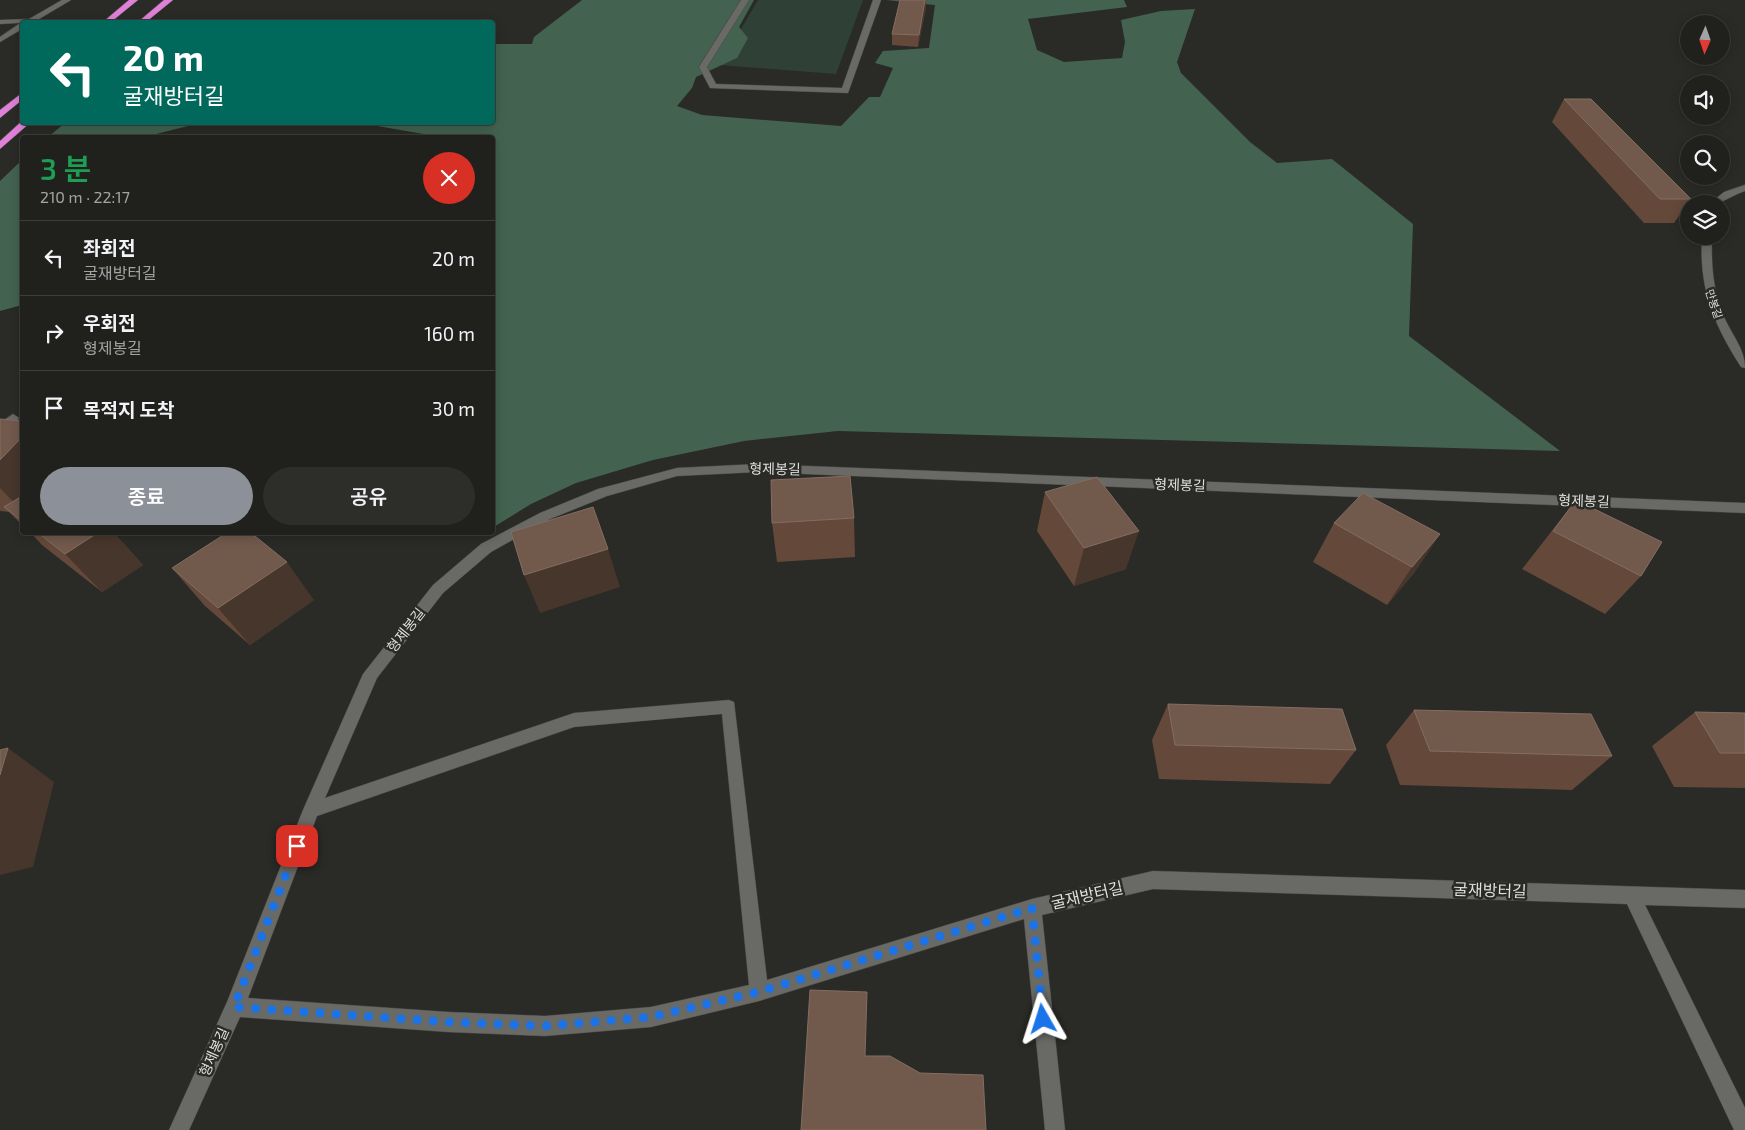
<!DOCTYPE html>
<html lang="ko">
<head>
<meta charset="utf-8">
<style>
  body { margin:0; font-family:"Exo 2","Noto Sans KR",sans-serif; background:#2d2d2a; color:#f1f3f6; height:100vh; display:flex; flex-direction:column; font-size:19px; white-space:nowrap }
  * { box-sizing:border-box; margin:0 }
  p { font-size:16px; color:#a2a3a4 }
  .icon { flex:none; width:28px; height:28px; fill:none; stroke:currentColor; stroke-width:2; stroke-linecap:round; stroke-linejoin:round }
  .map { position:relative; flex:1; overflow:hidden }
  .panel { position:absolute; left:20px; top:135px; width:475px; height:400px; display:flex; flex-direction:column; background:#20201d; border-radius:5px; box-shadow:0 2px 12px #0003,0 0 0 1px #3d3e3b }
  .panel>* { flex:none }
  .top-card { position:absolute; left:20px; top:20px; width:475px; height:105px; border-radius:5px; box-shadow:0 2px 12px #0003,0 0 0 1px #3d3e3b; background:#00695c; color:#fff; overflow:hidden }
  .needle { width:32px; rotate:182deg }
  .controls { position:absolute; left:1680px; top:15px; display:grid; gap:10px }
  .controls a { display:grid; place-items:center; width:50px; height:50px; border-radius:50%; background:#20201d; box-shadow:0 2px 12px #0003,0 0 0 1px #3d3e3b; font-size:25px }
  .pin { position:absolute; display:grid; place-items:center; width:42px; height:42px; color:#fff; margin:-21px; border-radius:10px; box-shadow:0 2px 8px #0006 }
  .me { position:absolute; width:55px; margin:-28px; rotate:354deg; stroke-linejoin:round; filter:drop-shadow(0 0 4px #0008) }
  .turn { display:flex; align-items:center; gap:18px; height:105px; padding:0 20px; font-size:22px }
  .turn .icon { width:65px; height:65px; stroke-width:2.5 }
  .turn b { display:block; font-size:35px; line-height:42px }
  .round { display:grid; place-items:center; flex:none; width:52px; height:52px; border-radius:26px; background:#2d2d2a }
  .head { display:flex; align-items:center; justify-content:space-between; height:85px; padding:0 20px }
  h1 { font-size:30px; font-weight:600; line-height:38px; color:#1e9e55 }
  .button { display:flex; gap:10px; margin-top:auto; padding:10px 20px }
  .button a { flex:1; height:58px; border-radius:30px; background:#8c9099; color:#fff; font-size:20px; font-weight:600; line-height:58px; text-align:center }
  .button a+a { background:#2d2d2a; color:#f1f3f6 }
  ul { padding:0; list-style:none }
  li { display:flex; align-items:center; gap:15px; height:75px; padding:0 20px; border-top:1px solid #3d3e3b }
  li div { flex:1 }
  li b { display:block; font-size:19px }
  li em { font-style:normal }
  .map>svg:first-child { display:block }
  .green { fill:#2f4136 }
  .forest { fill:#436350 }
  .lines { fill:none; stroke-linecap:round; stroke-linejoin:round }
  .minor-casing { stroke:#484745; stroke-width:1 }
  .motorway-casing { stroke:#484745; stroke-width:1 }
  .minor { fill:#696965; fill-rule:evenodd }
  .motorway { fill:#df81d8; fill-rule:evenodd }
  .wall { fill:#64493a }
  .shaded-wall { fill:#47362b }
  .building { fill:#71594c; stroke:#836e62 }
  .route { stroke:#1a73e8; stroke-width:9; stroke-dasharray:0 16.2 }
  .labels { text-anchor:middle; stroke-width:5; stroke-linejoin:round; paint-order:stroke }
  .far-street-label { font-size:11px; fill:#dfdfdd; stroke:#2a2a27 }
  .street-label { font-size:14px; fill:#dfdfdd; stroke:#2a2a27 }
  .near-street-label { font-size:16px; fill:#dfdfdd; stroke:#2a2a27 }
</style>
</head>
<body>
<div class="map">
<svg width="1745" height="1130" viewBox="0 0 1745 1130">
  <rect width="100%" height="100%" fill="#2a2a27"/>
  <polygon class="green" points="758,0 863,0 836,74 720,65"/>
  <g class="forest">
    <polygon points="582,0 754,0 739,27 748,38 737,58 696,77 692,88 677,106 702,115 841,126 869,97 880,97 893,68 875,63 883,51 929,48 935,5 886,0 1124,0 1127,7 1028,19 1037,50 1064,62 1122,58 1125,42 1121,20 1161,11 1195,9 1177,62 1181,73 1250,142 1277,163 1332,159 1413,224 1409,336 1560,451 838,431 744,441 653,460 576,483 531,504 492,528 492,138 441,137 360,123 492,122 493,44 532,44 534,37"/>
    <polygon points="65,123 65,122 200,123 152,135 153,137 48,137"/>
    <polygon points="22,160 22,305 0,311 0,181"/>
  </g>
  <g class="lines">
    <defs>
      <g id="minor">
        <polygon points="62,0 71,0 34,22 0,24 0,20 29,19"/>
        <polygon points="741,0 749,0 707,67 716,84 842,88 873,0 881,0 848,93 710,88 699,67"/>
        <polygon points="19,24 22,24 22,29 0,42 0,37"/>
        <path d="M1745,185V191C1732,195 1723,204 1709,204L1724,192Z"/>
        <path d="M1702,236H1712C1711,265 1713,291 1724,317C1732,335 1745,349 1745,368L1741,367C1713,323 1699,289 1702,236Z"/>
        <polygon points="13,414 19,418 17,421 0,433 0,423"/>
        <path d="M758,464L1745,503V513L758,472L677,476L607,496L550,519L491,552L443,593L377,678L325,798L574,713L729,700L734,702L767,980L1032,899L1153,871L1745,890V908L1645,905L1745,1108V1130H1734L1627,904L1153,889L1042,915L1065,1130H1045L1024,919L759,1001L651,1027L545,1036L448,1032L240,1017L189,1130H169L227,1002L303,810L363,674L433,585L481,544L540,513L598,489L677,468ZM722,714L749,985L651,1007L545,1016L448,1012L248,998L317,816L574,727Z"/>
      </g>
      <g id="motorway">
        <polygon points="129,0 138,0 111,22 103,22"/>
        <polygon points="164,0 173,0 146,22 138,22"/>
        <polygon points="22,93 22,100 0,118 0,110"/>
        <polygon points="22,121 31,122 0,149 0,141"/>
      </g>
    </defs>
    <use href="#minor" class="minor-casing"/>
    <use href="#motorway" class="motorway-casing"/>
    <use href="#minor" class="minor"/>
    <use href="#motorway" class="motorway"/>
  </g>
  <g class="wall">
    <polygon points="900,0 926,0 926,8 918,47 892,45 892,34"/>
    <polygon points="1564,99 1691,199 1674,223 1644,223 1552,122"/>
    <polygon points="0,419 22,421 22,525 9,512 0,511"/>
    <polygon points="1045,492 1126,569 1074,586 1037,531"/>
    <polygon points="1576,500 1641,576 1605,614 1522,569"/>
    <polygon points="854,518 855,557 777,562 772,523"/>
    <polygon points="1334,523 1440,534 1414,573 1387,605 1313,562"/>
    <polygon points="30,532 113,532 143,565 102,592 42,545"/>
    <polygon points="172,568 314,600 250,645 205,606"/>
    <polygon points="1168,704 1356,750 1330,784 1159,779 1152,740"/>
    <polygon points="1414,710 1612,756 1572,790 1400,785 1386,745"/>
    <polygon points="1695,712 1745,713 1745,788 1674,787 1652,746"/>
  </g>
  <g class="shaded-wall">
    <polygon points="925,0 926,8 918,47 919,35"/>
    <polygon points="22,437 22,511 0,488 0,460"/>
    <polygon points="1139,531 1126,569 1074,586 1084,548"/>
    <polygon points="99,532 113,532 143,565 102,592 65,554"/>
    <polygon points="1440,534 1414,573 1387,605 1412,567"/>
    <polygon points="608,549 620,587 540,613 524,575"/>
    <polygon points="287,562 314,600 250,645 218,608"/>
    <polygon points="8,748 54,782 33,867 0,875 0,775"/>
  </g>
  <g class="building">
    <polygon points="900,0 925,0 919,35 892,34"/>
    <polygon points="1564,99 1591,99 1691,199 1660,199"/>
    <polygon points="0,419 22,421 22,437 0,460"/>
    <polygon points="850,476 854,518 772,523 771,480"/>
    <polygon points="1097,477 1139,531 1084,548 1045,492"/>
    <polygon points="1363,493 1440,534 1412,567 1334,523"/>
    <polygon points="22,496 22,521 4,507"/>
    <polygon points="1576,500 1662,542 1641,576 1553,531"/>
    <polygon points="593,507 608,549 524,575 511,532"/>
    <polygon points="37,532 99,532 65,554"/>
    <polygon points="228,532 250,532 287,562 218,608 172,568"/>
    <polygon points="1168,704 1342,709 1356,750 1175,745"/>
    <polygon points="1414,710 1591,714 1612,756 1430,751"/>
    <polygon points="1695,712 1745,713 1745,753 1720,753"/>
    <polygon points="8,748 0,775 0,750"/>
    <polygon points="810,990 867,992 865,1056 890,1056 920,1073 983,1075 986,1130 801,1130"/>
  </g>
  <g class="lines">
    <polyline class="route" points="297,846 234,1007 448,1022 545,1026 651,1017 758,992 1032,908 1043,1019"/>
  </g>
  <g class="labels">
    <g class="far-street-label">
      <text transform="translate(1714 304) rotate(71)" y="4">만봉길</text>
    </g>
    <g class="street-label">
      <text transform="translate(775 469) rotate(1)" y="5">형제봉길</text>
      <text transform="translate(1180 485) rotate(2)" y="5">형제봉길</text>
      <text transform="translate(1584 501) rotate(2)" y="5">형제봉길</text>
      <text transform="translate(406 630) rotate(-52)" y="5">형제봉길</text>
      <text transform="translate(214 1052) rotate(-66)" y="5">형제봉길</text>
    </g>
    <g class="near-street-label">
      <text transform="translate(1490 890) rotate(2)" y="6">굴재방터길</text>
      <text transform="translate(1087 895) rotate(-13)" y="6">굴재방터길</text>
    </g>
  </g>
</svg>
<div class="controls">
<a><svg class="needle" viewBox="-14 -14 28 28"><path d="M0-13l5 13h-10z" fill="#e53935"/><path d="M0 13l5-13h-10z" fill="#a2a3a4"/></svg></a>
<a><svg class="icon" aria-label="sound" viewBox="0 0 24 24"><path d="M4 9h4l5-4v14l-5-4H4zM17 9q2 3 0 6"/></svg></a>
<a><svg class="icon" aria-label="search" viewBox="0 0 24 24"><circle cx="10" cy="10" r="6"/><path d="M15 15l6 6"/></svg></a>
<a><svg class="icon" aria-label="layers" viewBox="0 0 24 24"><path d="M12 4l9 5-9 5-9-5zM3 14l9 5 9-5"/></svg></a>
</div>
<div class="pin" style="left:297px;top:846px;background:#d93025"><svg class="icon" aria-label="arrive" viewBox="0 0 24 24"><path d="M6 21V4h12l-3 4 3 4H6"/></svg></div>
<svg class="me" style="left:1043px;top:1019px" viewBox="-20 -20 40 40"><path d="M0-17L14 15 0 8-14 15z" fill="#1a73e8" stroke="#fff" stroke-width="4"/></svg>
<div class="top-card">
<div class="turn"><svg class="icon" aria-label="left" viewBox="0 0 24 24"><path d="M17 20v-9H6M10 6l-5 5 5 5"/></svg><div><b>20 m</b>굴재방터길</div></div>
</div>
<section class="panel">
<div class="head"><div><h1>3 분</h1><p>210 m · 22:17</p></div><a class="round" style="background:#d93025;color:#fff"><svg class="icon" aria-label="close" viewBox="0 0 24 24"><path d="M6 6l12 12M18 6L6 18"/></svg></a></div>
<ul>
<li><svg class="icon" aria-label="left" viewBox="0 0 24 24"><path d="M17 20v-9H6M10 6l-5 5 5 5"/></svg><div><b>좌회전</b><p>굴재방터길</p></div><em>20 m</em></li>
<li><svg class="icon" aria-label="right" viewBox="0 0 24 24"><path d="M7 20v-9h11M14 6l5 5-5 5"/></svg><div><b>우회전</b><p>형제봉길</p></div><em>160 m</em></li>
<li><svg class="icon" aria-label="arrive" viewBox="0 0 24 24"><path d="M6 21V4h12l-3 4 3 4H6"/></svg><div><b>목적지 도착</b></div><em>30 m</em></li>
</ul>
<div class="button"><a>종료</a><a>공유</a></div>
</section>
</div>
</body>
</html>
